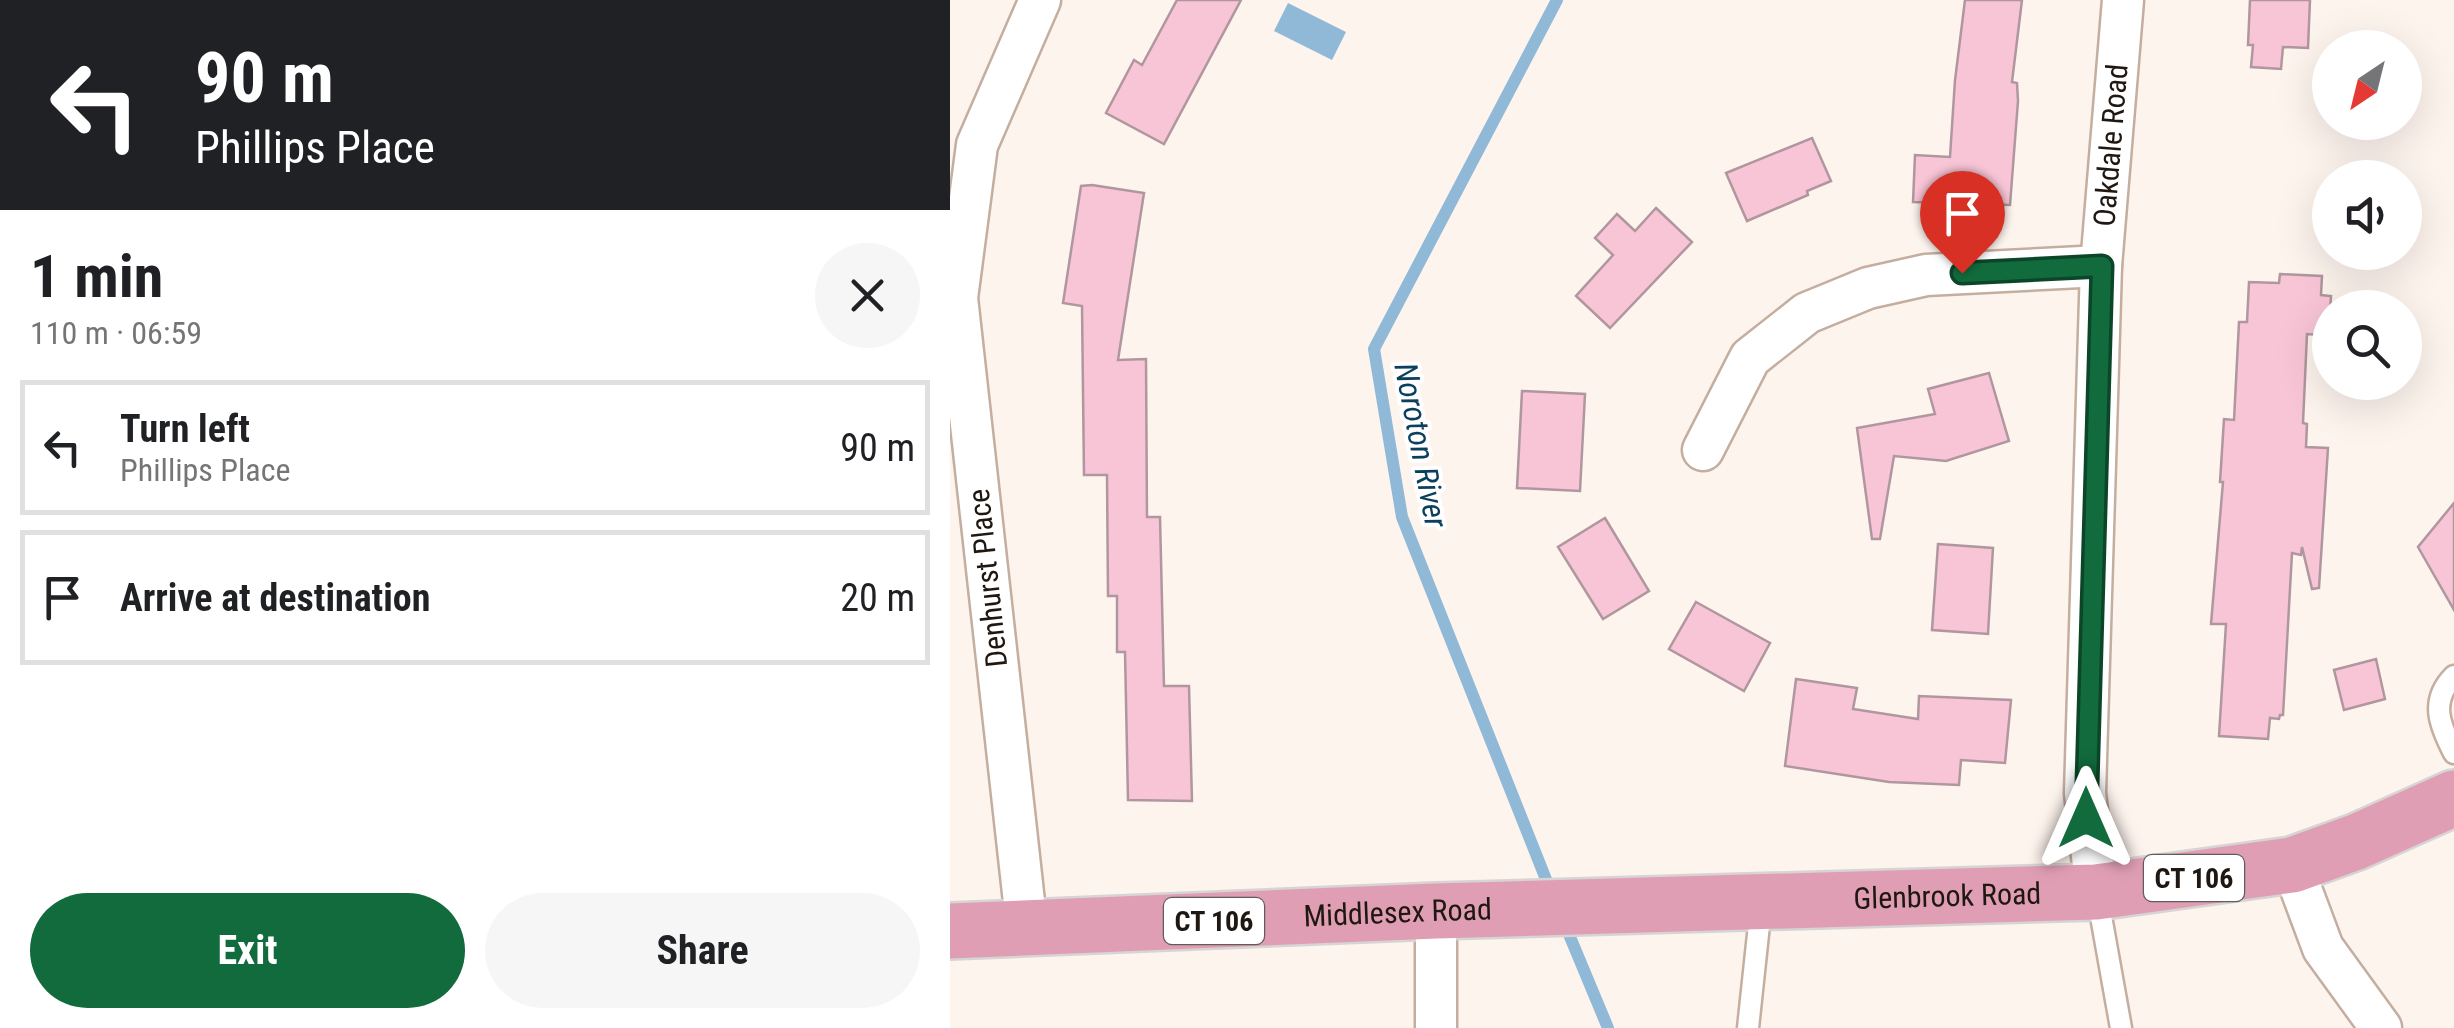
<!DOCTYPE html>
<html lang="en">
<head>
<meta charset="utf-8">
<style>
  body { margin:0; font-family:"Roboto Condensed",sans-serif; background:#f6f6f6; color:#202124; height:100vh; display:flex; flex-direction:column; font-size:38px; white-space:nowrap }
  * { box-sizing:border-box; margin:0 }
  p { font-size:32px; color:#757577 }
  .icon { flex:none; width:55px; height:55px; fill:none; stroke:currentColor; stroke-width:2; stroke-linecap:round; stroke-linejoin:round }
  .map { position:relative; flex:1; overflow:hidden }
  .details { display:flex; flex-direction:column; background:#fff; width:950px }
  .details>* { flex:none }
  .hud { background:#202124; color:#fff; overflow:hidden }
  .needle { width:65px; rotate:215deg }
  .tools { position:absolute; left:1362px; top:30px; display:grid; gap:20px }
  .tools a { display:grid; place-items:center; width:110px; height:110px; border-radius:50%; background:#fff; box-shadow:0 10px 40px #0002; font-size:50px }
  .pin { position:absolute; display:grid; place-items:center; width:85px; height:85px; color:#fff; margin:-102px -42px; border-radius:50% 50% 50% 0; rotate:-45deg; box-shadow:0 0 10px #0007 }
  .pin .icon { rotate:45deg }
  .me { position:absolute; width:110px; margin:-55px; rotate:0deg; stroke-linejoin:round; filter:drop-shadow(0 0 8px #0008) }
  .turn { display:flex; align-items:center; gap:35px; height:210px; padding:0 30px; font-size:45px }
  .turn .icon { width:130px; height:130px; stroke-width:2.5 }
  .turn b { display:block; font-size:70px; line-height:85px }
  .round { display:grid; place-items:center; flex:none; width:105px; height:105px; border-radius:52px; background:#f6f6f6 }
  .head { display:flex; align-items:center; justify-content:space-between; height:170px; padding:0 30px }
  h1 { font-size:60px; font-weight:700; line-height:75px }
  .button { display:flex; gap:20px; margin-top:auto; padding:20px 30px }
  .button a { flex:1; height:115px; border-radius:60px; background:#126b3d; color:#fff; font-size:40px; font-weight:700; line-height:115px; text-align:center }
  .button a+a { background:#f6f6f6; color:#202124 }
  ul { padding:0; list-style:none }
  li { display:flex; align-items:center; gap:30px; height:135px; margin:0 20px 15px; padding:0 10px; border:5px solid #e0e0e0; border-radius:0px }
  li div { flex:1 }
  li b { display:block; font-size:38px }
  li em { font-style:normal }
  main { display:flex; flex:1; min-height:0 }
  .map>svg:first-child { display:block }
  .water { fill:#90b9d8 }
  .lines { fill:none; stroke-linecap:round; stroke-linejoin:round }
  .stream { stroke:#90b9d8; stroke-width:12 }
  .building { fill:#f8c5d6; stroke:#b0969e; stroke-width:2.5 }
  .lane-casing { stroke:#c4ae9f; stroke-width:25 }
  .street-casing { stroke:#c4ae9f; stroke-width:45 }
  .primary-casing { stroke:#d7d5d4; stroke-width:60 }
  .lane { stroke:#fff; stroke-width:20 }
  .street { stroke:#fff; stroke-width:40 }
  .primary { stroke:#e09eb5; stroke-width:55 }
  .route-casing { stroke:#0c4628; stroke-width:25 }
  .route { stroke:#126b3d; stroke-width:18 }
  .labels { text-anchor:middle; stroke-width:8; stroke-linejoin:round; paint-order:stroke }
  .shield { fill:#fff; stroke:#625d58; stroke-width:2.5 }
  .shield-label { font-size:28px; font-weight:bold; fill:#1f1711 }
  .street-label { font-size:30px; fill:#1f1711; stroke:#fff }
  .water-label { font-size:32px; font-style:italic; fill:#0b3f5d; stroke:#fff }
</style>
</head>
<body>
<main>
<section class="details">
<div class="hud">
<div class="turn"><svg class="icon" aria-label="left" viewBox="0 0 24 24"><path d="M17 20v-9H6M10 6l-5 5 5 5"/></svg><div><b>90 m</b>Phillips Place</div></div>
</div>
<div class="head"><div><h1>1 min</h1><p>110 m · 06:59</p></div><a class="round"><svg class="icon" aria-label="close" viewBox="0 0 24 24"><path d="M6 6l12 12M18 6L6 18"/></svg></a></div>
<ul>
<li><svg class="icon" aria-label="left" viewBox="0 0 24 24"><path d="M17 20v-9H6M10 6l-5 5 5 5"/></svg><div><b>Turn left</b><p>Phillips Place</p></div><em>90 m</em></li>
<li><svg class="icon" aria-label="arrive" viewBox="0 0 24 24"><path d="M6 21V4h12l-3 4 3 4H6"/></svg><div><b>Arrive at destination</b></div><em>20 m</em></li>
</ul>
<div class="button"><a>Exit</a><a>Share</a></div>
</section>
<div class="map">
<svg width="1504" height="1028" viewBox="0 0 1504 1028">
  <rect width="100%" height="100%" fill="#fef4ee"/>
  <polygon class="water" points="338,3 396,32 382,60 324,31"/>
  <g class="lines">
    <g class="stream">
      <polyline points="603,897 452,517 424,349 607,0"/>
      <polyline points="613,920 658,1028"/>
    </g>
  </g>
  <g class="building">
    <polygon points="227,0 291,0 214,144 156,113 184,60 192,65"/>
    <polygon points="1015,0 1072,0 1062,82 1067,83 1068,101 1060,205 963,202 965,155 1000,157 1005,80"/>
    <polygon points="1300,0 1360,0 1358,48 1333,47 1331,69 1301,67 1303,45 1298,45"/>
    <polygon points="862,138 881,181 857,191 858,195 797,221 776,173"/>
    <polygon points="142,185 194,193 168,360 196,359 197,517 210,517 214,686 239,686 242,801 178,800 175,652 167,652 167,596 158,596 157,475 134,475 132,306 113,303 131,186"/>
    <polygon points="706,208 742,242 660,328 626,296 663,255 645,238 667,214 685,231"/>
    <polygon points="1330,274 1372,276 1371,295 1381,296 1379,329 1369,329 1369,335 1357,334 1353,423 1357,424 1356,447 1378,448 1369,588 1362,589 1352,547 1351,555 1342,553 1333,715 1330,715 1329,719 1320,718 1318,739 1269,736 1276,624 1261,624 1273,482 1270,482 1274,419 1284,420 1289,322 1297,322 1299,282 1329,283"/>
    <polygon points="1039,373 1059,441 996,461 944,456 930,539 922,539 907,428 985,414 978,389"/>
    <polygon points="572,391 635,394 630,491 567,488"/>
    <polygon points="1504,503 1504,610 1468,547"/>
    <polygon points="655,518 699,591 653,619 608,547"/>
    <polygon points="988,544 1043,548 1038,634 982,630"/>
    <polygon points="746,602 820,643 794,691 719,649"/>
    <polygon points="1426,659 1435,699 1394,710 1384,670"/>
    <polygon points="846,679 907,688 903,709 968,719 969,696 1061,700 1055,763 1011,760 1009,785 939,782 835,766"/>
  </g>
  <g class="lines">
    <defs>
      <g id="lane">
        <path d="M1504,676C1479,701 1490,726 1504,753"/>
        <polyline points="1147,894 1171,1028"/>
        <polyline points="798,1028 811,906"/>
      </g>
      <g id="street">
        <polyline points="753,450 800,358 857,313 918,288 976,275 1151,266"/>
        <polyline points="1342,865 1373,948 1431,1028"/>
        <path id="s1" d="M1146,892L1135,793L1151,266L1173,0"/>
        <polyline points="77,929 7,298 27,145 90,0"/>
        <polyline points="486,1028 486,911"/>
      </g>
      <g id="primary">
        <path id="s2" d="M0,931L486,911L1146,892L1342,865L1406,842L1504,798"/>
      </g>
    </defs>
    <use href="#lane" class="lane-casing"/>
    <use href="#street" class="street-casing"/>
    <use href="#primary" class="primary-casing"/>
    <use href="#lane" class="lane"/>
    <use href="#street" class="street"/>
    <use href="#primary" class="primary"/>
  </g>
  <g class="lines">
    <defs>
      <polyline id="route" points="1012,273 1152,266 1136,818"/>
    </defs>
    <use href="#route" class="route-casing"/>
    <use href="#route" class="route"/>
  </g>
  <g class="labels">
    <g class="shield">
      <rect x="1194" y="855" width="100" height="46" rx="8"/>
      <rect x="214" y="898" width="100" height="46" rx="8"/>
    </g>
    <g class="shield-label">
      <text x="1244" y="888">CT 106</text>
      <text x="264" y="931">CT 106</text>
    </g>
    <g class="street-label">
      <text dy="10" stroke="none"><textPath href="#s1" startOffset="748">Oakdale Road</textPath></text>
      <text transform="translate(38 578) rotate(-96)" y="10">Denhurst Place</text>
      <text dy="10" stroke="none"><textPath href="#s2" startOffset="998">Glenbrook Road</textPath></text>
      <text dy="10" stroke="none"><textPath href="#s2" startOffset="448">Middlesex Road</textPath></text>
    </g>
    <g class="water-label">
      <text transform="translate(471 445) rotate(79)" y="11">Noroton River</text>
    </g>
  </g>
</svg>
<div class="tools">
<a><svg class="needle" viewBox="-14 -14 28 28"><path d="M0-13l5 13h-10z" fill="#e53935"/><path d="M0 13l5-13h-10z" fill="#757577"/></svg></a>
<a><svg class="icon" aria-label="sound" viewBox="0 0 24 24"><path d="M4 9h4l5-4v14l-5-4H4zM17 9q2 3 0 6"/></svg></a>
<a><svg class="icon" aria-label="search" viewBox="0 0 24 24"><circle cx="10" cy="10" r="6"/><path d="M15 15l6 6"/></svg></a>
</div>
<div class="pin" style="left:1012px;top:273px;background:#d93025"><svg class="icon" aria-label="arrive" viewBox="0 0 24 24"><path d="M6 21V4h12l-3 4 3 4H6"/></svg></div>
<svg class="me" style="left:1136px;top:818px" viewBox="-20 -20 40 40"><path d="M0-17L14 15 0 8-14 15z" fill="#126b3d" stroke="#fff" stroke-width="4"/></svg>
</div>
</main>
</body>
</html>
